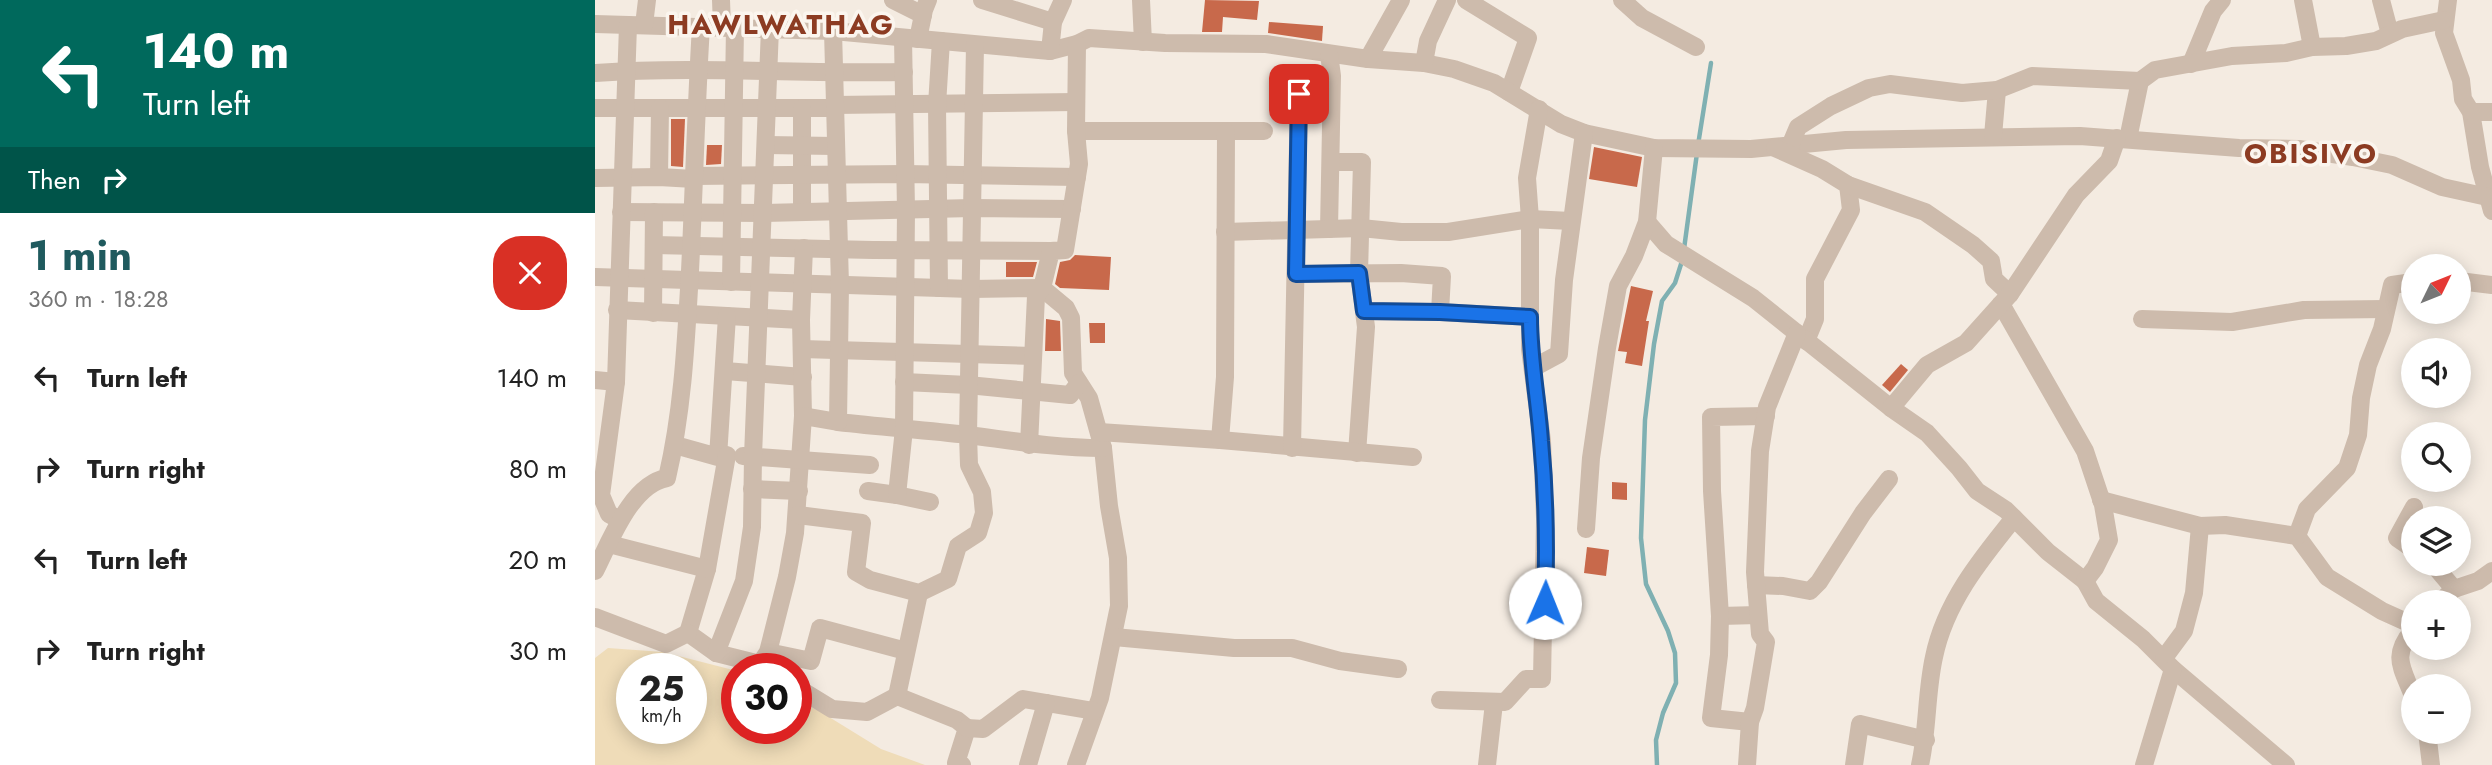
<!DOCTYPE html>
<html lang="en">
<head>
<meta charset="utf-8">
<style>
  body { margin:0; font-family:Jost,sans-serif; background:#f6f6f6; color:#222; height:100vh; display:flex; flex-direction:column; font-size:26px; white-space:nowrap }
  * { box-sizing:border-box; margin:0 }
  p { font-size:23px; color:#767676 }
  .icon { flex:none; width:38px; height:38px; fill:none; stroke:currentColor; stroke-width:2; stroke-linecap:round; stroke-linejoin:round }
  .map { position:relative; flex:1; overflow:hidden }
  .sheet { display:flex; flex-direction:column; background:#fff; width:595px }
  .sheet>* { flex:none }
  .top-card { background:#00695c; color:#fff; overflow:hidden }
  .needle { width:46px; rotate:47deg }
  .tools { position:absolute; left:1806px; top:254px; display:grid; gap:14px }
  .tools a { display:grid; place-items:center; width:70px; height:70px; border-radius:50%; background:#fff; box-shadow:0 4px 18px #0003; font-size:35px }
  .speed { position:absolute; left:21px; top:653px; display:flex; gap:14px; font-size:35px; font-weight:700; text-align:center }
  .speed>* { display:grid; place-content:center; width:91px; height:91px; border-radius:50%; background:#fff; box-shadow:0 4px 18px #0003; line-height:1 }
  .speed small { font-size:18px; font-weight:400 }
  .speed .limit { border:10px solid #d22; background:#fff; color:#111 }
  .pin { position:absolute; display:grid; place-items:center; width:60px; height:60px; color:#fff; margin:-30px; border-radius:14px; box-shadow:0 4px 10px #0006 }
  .me { position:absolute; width:77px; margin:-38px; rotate:1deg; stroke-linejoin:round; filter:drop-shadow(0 0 5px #0008) }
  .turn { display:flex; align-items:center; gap:24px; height:147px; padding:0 28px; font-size:32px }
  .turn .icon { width:91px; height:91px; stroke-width:2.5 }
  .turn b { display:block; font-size:49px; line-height:60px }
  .then { display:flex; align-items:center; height:66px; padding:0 28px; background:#0003; gap:14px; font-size:26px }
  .round { display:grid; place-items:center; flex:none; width:74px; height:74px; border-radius:28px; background:#f6f6f6 }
  .headline { display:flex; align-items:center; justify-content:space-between; height:119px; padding:0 28px }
  h1 { font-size:42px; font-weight:700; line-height:52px; color:#1f5a5e }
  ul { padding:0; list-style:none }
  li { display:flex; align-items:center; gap:21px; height:91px; padding:0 28px }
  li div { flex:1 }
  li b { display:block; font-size:26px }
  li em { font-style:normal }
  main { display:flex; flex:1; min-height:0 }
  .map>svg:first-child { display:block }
  .sand { fill:#efdcb8; fill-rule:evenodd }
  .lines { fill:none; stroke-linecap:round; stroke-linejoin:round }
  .stream { stroke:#7fb0b2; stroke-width:4.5 }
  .building { fill:#c8694b }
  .minor { stroke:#cdbbac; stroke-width:18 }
  .route-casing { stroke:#114b97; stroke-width:18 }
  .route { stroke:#1a73e8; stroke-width:12 }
  .labels { text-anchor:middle; stroke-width:7; stroke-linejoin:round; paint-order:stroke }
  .district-label { font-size:28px; font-weight:bold; letter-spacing:2px; fill:#8c3b22; stroke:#fbf5ee }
</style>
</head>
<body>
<main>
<section class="sheet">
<div class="top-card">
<div class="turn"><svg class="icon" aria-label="left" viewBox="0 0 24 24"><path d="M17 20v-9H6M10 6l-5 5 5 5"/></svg><div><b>140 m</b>Turn left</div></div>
<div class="then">Then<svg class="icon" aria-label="right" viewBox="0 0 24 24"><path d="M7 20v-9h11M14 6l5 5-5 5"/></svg></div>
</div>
<div class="headline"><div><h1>1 min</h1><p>360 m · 18:28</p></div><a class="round" style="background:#d93025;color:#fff"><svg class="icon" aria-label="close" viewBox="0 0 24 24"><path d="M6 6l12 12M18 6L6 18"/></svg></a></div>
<ul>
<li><svg class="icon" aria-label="left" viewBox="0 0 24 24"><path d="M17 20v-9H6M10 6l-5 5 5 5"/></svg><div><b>Turn left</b></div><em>140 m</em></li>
<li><svg class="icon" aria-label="right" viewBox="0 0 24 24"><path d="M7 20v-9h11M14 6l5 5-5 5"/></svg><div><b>Turn right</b></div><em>80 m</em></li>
<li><svg class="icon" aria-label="left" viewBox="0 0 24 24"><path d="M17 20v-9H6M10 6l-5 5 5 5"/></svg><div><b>Turn left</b></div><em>20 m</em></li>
<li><svg class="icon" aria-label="right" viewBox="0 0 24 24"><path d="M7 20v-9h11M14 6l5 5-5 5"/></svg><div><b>Turn right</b></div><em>30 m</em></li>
</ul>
</section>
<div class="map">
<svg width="1897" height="765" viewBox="0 0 1897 765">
  <rect width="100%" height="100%" fill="#f4ebe1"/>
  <path class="sand" d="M13,648L68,652L142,671V728H201V700L226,712L286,749L330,765H0V658ZM37,668H96V728H37Z"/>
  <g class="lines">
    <g class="stream">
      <polyline points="1103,145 1116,63"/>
      <polyline points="1089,249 1102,153"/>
      <polyline points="1062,765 1061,740 1068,713 1081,683 1080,653 1073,631 1051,584 1046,538 1050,420 1059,344 1067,301 1080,283 1087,261"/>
    </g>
  </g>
  <g class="building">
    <polygon points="610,0 664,1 662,20 628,17 627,32 607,32"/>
    <polygon points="674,22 728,26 727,41 673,33"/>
    <polygon points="76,119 90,119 88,167 76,166"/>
    <polygon points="112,145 127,145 126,164 111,165"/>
    <polygon points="999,147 1047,157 1042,187 994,179"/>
    <polygon points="480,255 516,257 514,290 465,288 460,284 465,262 475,260"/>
    <polygon points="411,262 442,262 438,277 411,277"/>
    <polygon points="1036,286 1058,291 1051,321 1054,321 1047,366 1030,363 1032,352 1023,351"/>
    <polygon points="451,319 465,321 466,351 450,351"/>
    <polygon points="494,323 510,323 510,343 495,343"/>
    <polygon points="1306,364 1313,370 1295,392 1287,385"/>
    <polygon points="1017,482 1032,483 1032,500 1017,499"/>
    <polygon points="992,547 1014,550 1011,576 989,573"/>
  </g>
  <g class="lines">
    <g class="minor">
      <polyline points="126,0 127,27"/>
      <polyline points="298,0 328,15"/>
      <polyline points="387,0 458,22"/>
      <polyline points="546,0 548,42"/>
      <polyline points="871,0 933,38 914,92"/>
      <polyline points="1027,0 1047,18 1101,47"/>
      <polyline points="1708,0 1717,47"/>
      <polyline points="1786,0 1795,34"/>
      <polyline points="1853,0 1849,33 1866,80 1868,99 1876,112 1885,167 1897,211"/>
      <polyline points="0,24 238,31 455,51 482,44 494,38 570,43 671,44 773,59 829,63 859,69 899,83 966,124 989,133 1059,148 1156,149 1251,140 1485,136 1644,148 1704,149 1758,157 1797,165 1847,187 1897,198"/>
      <polyline points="49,25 52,0"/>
      <polyline points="323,39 329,10 333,0"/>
      <polyline points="455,51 458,22 468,0"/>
      <polyline points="773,59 806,0"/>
      <polyline points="829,63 833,41 852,0"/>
      <polyline points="1596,64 1618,11 1627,0"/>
      <path d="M0,73C103,66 206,74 309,72"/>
      <polyline points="239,105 481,102"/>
      <polyline points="0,108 239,108"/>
      <polyline points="207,108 207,211"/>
      <polyline points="1876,112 1897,112"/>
      <polyline points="481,131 669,131"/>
      <polyline points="1398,136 1402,90"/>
      <polyline points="1533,139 1545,81 1560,70 1637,56 1691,53 1717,47 1751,46 1781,41 1807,29 1849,20"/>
      <polyline points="171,145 240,146"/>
      <polyline points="1195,146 1203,127 1236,106 1274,88 1295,84 1367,93 1402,90 1437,76 1545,81"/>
      <polyline points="1180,148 1227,169 1253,185 1256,210 1220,279 1220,319 1211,341"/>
      <polyline points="736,162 767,162 764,273 771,327 762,453"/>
      <polyline points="99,176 311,174 482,177"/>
      <polyline points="64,177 65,108"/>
      <polyline points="0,178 64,177 99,179"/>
      <polyline points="1253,185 1330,212 1378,245 1396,261 1399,279 1415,294"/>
      <polyline points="26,212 169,213 377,208 477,209"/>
      <polyline points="1052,222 1071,244 1158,298 1296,408 1332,433 1364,468 1382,491 1411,510 1453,552 1490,581 1501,601 1548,639 1578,669 1691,765"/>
      <polyline points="734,229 737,76 734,54"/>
      <polyline points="630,232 766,228 806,232 853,232 935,219 976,221"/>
      <polyline points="59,245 278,250 456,251"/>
      <polyline points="701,274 806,273 847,276 845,312"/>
      <polyline points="0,277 376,289 447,288 471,308 476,318 478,373 494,398 508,448 514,506 523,558 524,606 505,698 481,765"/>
      <polyline points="1864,281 1897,285"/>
      <polyline points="136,282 140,27"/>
      <polyline points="344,288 342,105 346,41"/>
      <polyline points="1406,304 1490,451 1508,505 1514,540 1500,568 1490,581"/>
      <polyline points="22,310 206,320"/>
      <polyline points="769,311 845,312 935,317"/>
      <polyline points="58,313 59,212"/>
      <polyline points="1547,319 1637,322 1709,310 1790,309"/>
      <polyline points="207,349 438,356"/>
      <polyline points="938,368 964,354 969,280 989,133"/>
      <polyline points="130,371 208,377"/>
      <polyline points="0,380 21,382"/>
      <polyline points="309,382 373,385 475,395 484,383"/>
      <polyline points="1296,408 1332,365 1371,343 1415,294 1481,195 1514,161 1522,138"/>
      <polyline points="208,416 206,320 209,248"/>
      <path d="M243,422C286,427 330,430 373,435C420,441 459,448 508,448"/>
      <polyline points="504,432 625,440 818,457"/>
      <polyline points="625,440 630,377 631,132"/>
      <polyline points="80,445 123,457 132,316"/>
      <polyline points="434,445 441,296 447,288 456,251 470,250 484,164 481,131 482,44"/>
      <polyline points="697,448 704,94"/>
      <polyline points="132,455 112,569 93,633 121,653 165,664 173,652 192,577 200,533 208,416 243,422 245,285 238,31"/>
      <polyline points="148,456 275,465"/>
      <polyline points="157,489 204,491"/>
      <polyline points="273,491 302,495 335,502"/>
      <polyline points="302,495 309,429 311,210 308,38"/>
      <polyline points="1506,500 1605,526 1630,525 1702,536 1732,577 1787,611 1818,625"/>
      <polyline points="203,515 267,523 261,572 275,580 324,593 353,579 363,546 383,533 389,513 387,492 374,465 373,435 380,45"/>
      <polyline points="25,520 14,514 6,495 21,382 33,25"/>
      <polyline points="991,529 996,458 1012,348 1023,286 1039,256 1052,222 1059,148"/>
      <polyline points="1702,536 1712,509 1752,468 1763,435 1766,398 1773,365 1787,329 1797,285 1818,282"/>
      <polyline points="14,544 112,569"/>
      <polyline points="1818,549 1802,538 1819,507"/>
      <polyline points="1838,564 1859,589"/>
      <path d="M0,571C15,542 36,484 72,478C88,410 91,341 95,271C99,190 101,108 106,26"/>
      <polyline points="1161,585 1188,586 1215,591 1224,582 1268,513 1294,479"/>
      <polyline points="1845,602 1859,589 1883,581 1897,571"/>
      <polyline points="1125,616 1163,615"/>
      <polyline points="0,617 71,644 93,633"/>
      <path d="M1818,630C1796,656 1807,667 1818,696"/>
      <polyline points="519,637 639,648 697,648 745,661 803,669"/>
      <polyline points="173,652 216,661 225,628 311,651"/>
      <polyline points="121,653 149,581 157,527 158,456 175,28"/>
      <polyline points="1569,658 1589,631 1599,593 1605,526"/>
      <polyline points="201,687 237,709 272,712 302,696"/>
      <polyline points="302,696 362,720 372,728 361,763 367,765"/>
      <polyline points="302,696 324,593"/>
      <polyline points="845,700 910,702 931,679 947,679 950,519 947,441 935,349 935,219 932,178 944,109"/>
      <polyline points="1155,722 1116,718 1124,655 1125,616 1117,491 1116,417 1171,416"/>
      <polyline points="372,728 388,729 428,699 499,711"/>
      <polyline points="1832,732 1836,765"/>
      <polyline points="433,765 451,703"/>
      <polyline points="892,765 899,703"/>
      <polyline points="1152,765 1155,722 1160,708 1171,642 1165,634 1160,572 1165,451 1172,407 1202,333"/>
      <polyline points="1259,765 1265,724 1331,740"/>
      <path d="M1325,765C1333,729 1331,693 1339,657C1350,603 1385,560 1419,518"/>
      <polyline points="1549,765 1578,669"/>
    </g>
  </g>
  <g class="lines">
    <defs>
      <path id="route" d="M704,94L701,274L764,273L769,311L845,312L935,317C935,359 943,399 946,441C951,494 952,549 950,603"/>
    </defs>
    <use href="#route" class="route-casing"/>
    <use href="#route" class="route"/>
  </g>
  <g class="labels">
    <g class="district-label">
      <text x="186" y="34">HAWLWATHAG</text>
      <text x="1716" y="163">OBISIVO</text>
    </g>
  </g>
</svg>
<div class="tools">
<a><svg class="needle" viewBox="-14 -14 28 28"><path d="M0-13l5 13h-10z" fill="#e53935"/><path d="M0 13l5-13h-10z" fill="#767676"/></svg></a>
<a><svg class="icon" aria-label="sound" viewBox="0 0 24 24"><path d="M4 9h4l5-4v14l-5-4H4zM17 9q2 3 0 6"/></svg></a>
<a><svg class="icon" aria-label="search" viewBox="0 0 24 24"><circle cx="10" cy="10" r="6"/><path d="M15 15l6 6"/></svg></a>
<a><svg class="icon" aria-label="layers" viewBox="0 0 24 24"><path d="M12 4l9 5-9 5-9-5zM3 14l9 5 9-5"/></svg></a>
<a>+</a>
<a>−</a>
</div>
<div class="speed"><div>25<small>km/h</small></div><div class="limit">30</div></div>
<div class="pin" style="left:704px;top:94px;background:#d93025"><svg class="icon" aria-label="arrive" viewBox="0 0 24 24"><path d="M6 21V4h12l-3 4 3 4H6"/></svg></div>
<svg class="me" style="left:950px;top:603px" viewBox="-20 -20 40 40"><circle r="19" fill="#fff"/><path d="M0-13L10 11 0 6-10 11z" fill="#1a73e8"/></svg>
</div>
</main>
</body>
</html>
